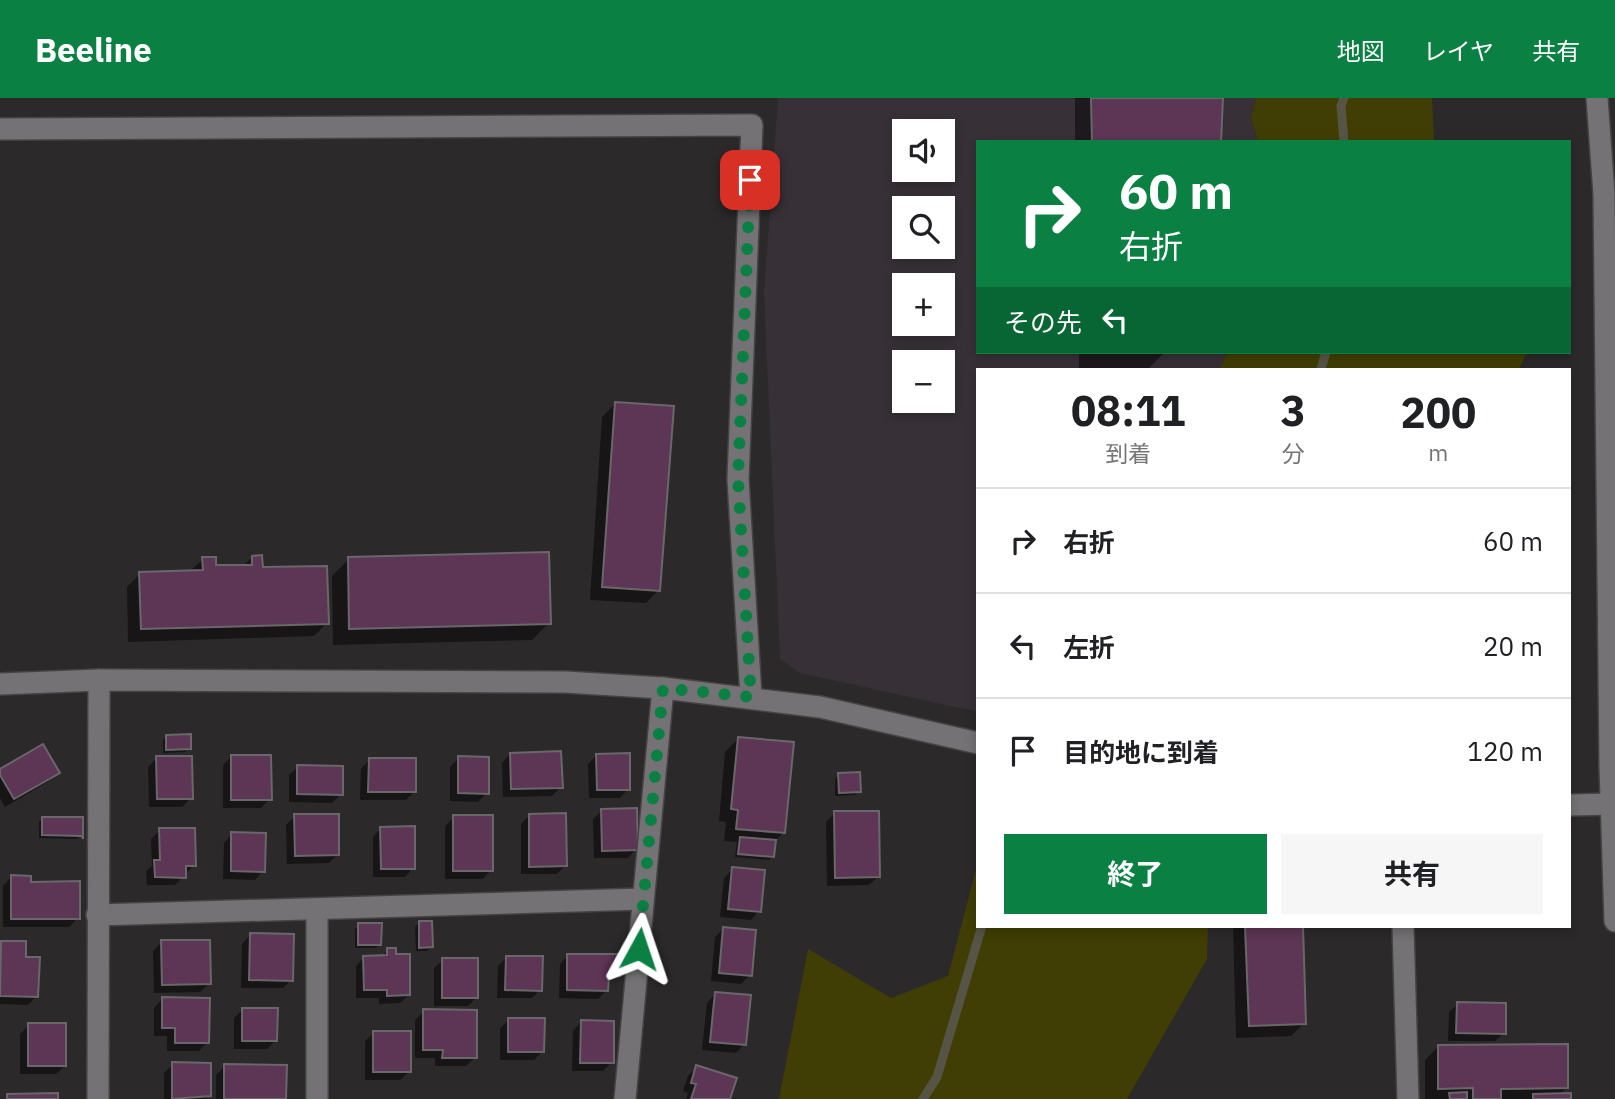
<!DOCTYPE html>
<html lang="ja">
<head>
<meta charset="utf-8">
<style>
  body { margin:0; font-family:"IBM Plex Sans","Noto Sans JP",sans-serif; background:#f6f6f6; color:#202124; height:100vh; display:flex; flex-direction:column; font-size:26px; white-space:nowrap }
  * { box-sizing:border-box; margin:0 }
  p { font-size:23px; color:#757577 }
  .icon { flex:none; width:38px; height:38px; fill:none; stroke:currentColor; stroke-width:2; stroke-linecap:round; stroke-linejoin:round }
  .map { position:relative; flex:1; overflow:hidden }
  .panel { position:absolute; left:976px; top:270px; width:595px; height:560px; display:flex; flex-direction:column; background:#fff; border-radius:0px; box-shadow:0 4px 10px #0003 }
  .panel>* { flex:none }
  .banner { position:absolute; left:976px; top:42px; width:595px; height:214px; border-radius:0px; box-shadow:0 4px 10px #0003; background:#0b8043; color:#fff; overflow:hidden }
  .buttons { position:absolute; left:892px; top:21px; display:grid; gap:14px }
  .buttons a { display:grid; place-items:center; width:63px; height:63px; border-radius:0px; background:#fff; box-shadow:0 4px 10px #0003; font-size:35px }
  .pin { position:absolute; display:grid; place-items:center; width:60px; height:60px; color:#fff; margin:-30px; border-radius:14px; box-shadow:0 4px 10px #0006 }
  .me { position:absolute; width:77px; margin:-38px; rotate:5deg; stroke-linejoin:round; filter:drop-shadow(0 0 5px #0008) }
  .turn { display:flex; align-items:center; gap:24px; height:147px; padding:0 28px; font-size:32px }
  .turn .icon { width:91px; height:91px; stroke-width:2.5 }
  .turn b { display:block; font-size:49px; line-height:60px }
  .then { display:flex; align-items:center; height:66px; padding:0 28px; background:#0003; gap:14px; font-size:26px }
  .eta { display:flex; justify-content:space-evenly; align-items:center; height:119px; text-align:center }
  .eta b { font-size:42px; font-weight:700; line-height:49px }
  .action { display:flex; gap:14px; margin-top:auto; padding:14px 28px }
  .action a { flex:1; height:80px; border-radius:0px; background:#0b8043; color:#fff; font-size:28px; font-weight:700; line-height:80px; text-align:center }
  .action a+a { background:#f6f6f6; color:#202124 }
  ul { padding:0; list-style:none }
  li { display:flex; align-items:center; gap:21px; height:105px; padding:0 28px; border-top:2px solid #e0e0e0 }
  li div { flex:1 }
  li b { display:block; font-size:26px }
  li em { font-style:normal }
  header { display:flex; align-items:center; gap:42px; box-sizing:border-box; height:98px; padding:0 35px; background:#0b8043; color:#fff }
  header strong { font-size:33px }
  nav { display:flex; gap:38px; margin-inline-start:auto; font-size:24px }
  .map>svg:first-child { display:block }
  .built { fill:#373036; fill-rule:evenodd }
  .green { fill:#403e04 }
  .shadow { fill:#0007 }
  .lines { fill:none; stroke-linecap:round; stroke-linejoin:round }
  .stream { stroke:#565545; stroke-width:9 }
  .building { fill:#5d3555; stroke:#696769; stroke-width:2 }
  .minor-casing { stroke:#454445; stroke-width:24 }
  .minor { stroke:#747274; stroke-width:21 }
  .route { stroke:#0b8043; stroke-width:12; stroke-dasharray:0 21.6 }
</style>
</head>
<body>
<header>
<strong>Beeline</strong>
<nav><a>地図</a><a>レイヤ</a><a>共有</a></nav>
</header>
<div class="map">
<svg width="1615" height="1001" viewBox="0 0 1615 1001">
  <rect width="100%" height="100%" fill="#2b292a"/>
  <path class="built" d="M778,0H1256L1251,20L1258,44H978V254H1227L1220,271H978V614L800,575L780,561L764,194ZM905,33H943V72H905ZM905,110H943V149H905ZM905,187H943V226H905ZM905,264H943V303H905Z"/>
  <g class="green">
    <polygon points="1256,0 1432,0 1434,44 1258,44 1251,20"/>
    <polygon points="1227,254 1527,254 1519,271 1220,271"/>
    <polygon points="978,764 978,828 1208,828 1207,861 1127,1001 779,1001 808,851 891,900 948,878"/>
  </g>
  <g class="shadow">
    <polygon points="1075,0 1221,0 1219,44 1075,44"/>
    <polygon points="1079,254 1165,254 1149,270 1079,270"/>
    <polygon points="615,306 659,492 646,505 590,502 602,319"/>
    <polygon points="252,460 261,471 327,525 314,538 128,544 127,489 140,476 189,474 203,461 215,469 243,468"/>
    <polygon points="349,461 549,525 532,542 333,547 332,478"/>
    <polygon points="167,638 189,651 185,654 163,655 163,642"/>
    <polygon points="738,641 783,735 774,744 773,759 769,762 735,759 737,744 724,743 726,724 719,723 725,654"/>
    <polygon points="510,656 561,689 552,698 503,699 502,665"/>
    <polygon points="597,657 628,691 620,700 589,700 588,666"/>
    <polygon points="231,659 270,701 261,710 223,710 223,667"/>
    <polygon points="157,660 191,700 182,709 149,709 148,669"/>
    <polygon points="459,660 487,695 478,704 450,703 450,669"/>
    <polygon points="369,662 415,693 406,702 360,702 361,671"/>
    <polygon points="298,669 341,696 332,705 289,704 289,677"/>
    <polygon points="0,673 58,675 49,683 5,709 0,700"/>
    <polygon points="839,677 859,693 855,697 835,698 835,681"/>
    <polygon points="602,713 636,751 628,760 594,760 593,721"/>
    <polygon points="835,715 878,779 869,787 827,788 826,724"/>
    <polygon points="295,718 338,756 329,765 287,766 286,727"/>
    <polygon points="529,718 566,767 557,776 521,776 521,726"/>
    <polygon points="454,719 491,772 483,781 445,781 445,728"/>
    <polygon points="43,721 81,737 77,741 39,740 39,724"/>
    <polygon points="381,730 413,770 405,779 373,779 373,739"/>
    <polygon points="160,732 194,767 175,787 147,787 146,773 152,768 151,741"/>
    <polygon points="232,736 263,773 255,782 223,781 224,745"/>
    <polygon points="733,771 759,813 751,822 720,819 724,780"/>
    <polygon points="11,779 29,785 78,820 69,829 3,829 3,788"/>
    <polygon points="419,825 431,849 427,853 416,853 415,829"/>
    <polygon points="359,827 380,846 376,850 355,850 355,831"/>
    <polygon points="1233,828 1301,828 1304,925 1291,938 1236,940"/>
    <polygon points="724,830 750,877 741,886 711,883 715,839"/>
    <polygon points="250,837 291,882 283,890 241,890 242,846"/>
    <polygon points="1,844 24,860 37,898 28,907 0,906"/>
    <polygon points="162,844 209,886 200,894 154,895 153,853"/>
    <polygon points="388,852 409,897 400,905 379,906 379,900 356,900 356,868 364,859 381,859"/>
    <polygon points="568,857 618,878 607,886 607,892 598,901 559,900 560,866"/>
    <polygon points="506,860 540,892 532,900 497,900 498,868"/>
    <polygon points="443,862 476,900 468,908 434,908 434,870"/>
    <polygon points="715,896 744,946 736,955 702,952 707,905"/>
    <polygon points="162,901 207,944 199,953 167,953 167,938 154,938 154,910"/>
    <polygon points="1458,906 1504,935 1495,943 1448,943 1449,914"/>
    <polygon points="243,911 275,943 267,951 234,951 234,920"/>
    <polygon points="424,913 475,959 466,968 435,968 435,960 415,960 415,922"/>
    <polygon points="509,922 542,954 534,962 500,962 500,930"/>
    <polygon points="581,924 612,964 603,973 572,973 573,933"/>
    <polygon points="29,927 65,968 56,976 20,976 20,936"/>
    <polygon points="374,935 409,974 400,982 365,982 365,943"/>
    <polygon points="1438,949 1566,990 1559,997 1570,1001 1425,1001 1425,962"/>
    <polygon points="173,966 209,997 206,1001 164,1001 164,975"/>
    <polygon points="225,968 284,1001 216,1001 216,977"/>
    <polygon points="697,969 728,1001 686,1001 688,995 683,993 688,978"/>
  </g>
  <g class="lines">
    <g class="stream">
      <polyline points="1344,44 1341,8 1344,0"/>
      <polyline points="1321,271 1326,254"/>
      <polyline points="923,1001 937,979 982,828"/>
    </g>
  </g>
  <g class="building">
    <polygon points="1091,0 1223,0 1221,44 1092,44"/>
    <polygon points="615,304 674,308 660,493 602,489"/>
    <polygon points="549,454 551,526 349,531 348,459"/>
    <polygon points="262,457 263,469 327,468 329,526 141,531 139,474 203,472 202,459 216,459 216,467 252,467 252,458"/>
    <polygon points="191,636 191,651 166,652 166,637"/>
    <polygon points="738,639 794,644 785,735 736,731 738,712 731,711"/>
    <polygon points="43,646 60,675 14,701 0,677 0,671"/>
    <polygon points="561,653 563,690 511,691 510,655"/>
    <polygon points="630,655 630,692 597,692 596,656"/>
    <polygon points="231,657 271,657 272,702 231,702"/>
    <polygon points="156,658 192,658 193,701 157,701"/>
    <polygon points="458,658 489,659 489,696 458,695"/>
    <polygon points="369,660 416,660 416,694 368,694"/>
    <polygon points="297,667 343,668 343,697 297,696"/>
    <polygon points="860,674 861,694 839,695 838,675"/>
    <polygon points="637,710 638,752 602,753 601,711"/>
    <polygon points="834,713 879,713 880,779 835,780"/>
    <polygon points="566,715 567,768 529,769 529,716"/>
    <polygon points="294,716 339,716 339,757 295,758"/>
    <rect x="453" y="717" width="40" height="56"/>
    <polygon points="42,719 83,719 83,741 82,738 42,737"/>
    <polygon points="415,728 415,771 381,771 380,729"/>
    <polygon points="159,730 195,730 196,768 186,768 186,780 155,779 154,762 160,762"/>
    <polygon points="231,734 266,735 265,774 231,773"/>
    <polygon points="740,739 776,742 774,759 738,756"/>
    <polygon points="732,769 765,772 761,814 728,811"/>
    <polygon points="11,777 31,778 31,784 80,783 80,821 11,821"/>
    <polygon points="419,823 432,823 433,849 419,850"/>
    <polygon points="358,825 382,825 381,847 358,847"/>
    <polygon points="1245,828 1303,828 1306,926 1249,928"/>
    <polygon points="723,829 756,832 752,878 719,875"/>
    <polygon points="250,835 294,836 293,883 249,882"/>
    <polygon points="161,842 210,842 211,886 162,887"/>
    <polygon points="1,843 26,843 26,859 40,859 38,899 0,898"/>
    <polygon points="387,850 396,850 396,856 410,856 410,897 387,898 387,892 364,892 363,858 387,857"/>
    <polygon points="567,856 620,856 620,878 609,878 608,893 567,892"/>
    <polygon points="506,858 543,858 542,893 505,892"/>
    <rect x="442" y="860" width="36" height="40"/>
    <polygon points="715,894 751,897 746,947 710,944"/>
    <polygon points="162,899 210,900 209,945 175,945 175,930 162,930"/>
    <polygon points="1457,904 1506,905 1506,936 1456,935"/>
    <polygon points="242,910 278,910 277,943 242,943"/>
    <polygon points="423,911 477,912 477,960 442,960 443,952 423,952"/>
    <polygon points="508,920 545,920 544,954 508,954"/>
    <polygon points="581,922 614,923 614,965 580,965"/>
    <rect x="28" y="925" width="38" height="43"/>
    <rect x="373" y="933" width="38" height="41"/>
    <polygon points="1568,946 1568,990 1501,991 1501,1001 1473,1001 1473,990 1438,991 1438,947"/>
    <polygon points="172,964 211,965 211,998 172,1001"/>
    <polygon points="224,966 287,967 286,1001 224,1001"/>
    <polygon points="696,967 737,980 730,1001 691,1001 696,986 691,985"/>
    <polygon points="1467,994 1467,1001 1450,1001 1449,995"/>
    <polygon points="58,995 58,1001 7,1001 7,996"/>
    <polygon points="1571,995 1571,1001 1533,1001 1533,996"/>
  </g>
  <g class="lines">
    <defs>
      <g id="minor">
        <polyline points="1597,0 1604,96 1610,668 1615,823"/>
        <polyline points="0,31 752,27 738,381 751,599"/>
        <polyline points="0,586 99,582 565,584 663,590 820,609 978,645"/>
        <polyline points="1570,707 1615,706"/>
        <polyline points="317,811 317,1001"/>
        <polyline points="97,817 643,801"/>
        <polyline points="1403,828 1408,1001"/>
        <polyline points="98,1001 99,582"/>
        <polyline points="625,1001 663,590"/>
      </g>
    </defs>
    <use href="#minor" class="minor-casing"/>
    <use href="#minor" class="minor"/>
  </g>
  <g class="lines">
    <polyline class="route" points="639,851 663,590 751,599 738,381 750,82"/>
  </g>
</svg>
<div class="buttons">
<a><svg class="icon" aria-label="sound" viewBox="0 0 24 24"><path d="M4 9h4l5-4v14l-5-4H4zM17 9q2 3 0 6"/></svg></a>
<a><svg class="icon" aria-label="search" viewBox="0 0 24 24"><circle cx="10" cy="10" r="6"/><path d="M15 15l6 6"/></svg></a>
<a>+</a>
<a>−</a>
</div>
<div class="pin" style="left:750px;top:82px;background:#d93025"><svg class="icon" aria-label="arrive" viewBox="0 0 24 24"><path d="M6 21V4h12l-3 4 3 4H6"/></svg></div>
<svg class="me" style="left:639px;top:851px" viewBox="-20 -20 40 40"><path d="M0-17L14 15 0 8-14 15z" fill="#0b8043" stroke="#fff" stroke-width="4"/></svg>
<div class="banner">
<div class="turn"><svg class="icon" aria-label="right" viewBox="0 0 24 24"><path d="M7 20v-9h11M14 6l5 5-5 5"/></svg><div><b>60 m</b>右折</div></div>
<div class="then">その先<svg class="icon" aria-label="left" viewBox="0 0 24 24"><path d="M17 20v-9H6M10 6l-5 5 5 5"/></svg></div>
</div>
<section class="panel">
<div class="eta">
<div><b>08:11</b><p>到着</p></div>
<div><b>3</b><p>分</p></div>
<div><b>200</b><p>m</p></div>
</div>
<ul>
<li><svg class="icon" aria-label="right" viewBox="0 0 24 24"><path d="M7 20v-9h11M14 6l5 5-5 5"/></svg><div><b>右折</b></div><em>60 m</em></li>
<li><svg class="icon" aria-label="left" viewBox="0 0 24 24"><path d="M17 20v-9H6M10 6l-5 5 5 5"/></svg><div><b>左折</b></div><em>20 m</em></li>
<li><svg class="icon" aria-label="arrive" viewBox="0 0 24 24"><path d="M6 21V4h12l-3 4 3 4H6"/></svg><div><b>目的地に到着</b></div><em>120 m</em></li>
</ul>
<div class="action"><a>終了</a><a>共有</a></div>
</section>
</div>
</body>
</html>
